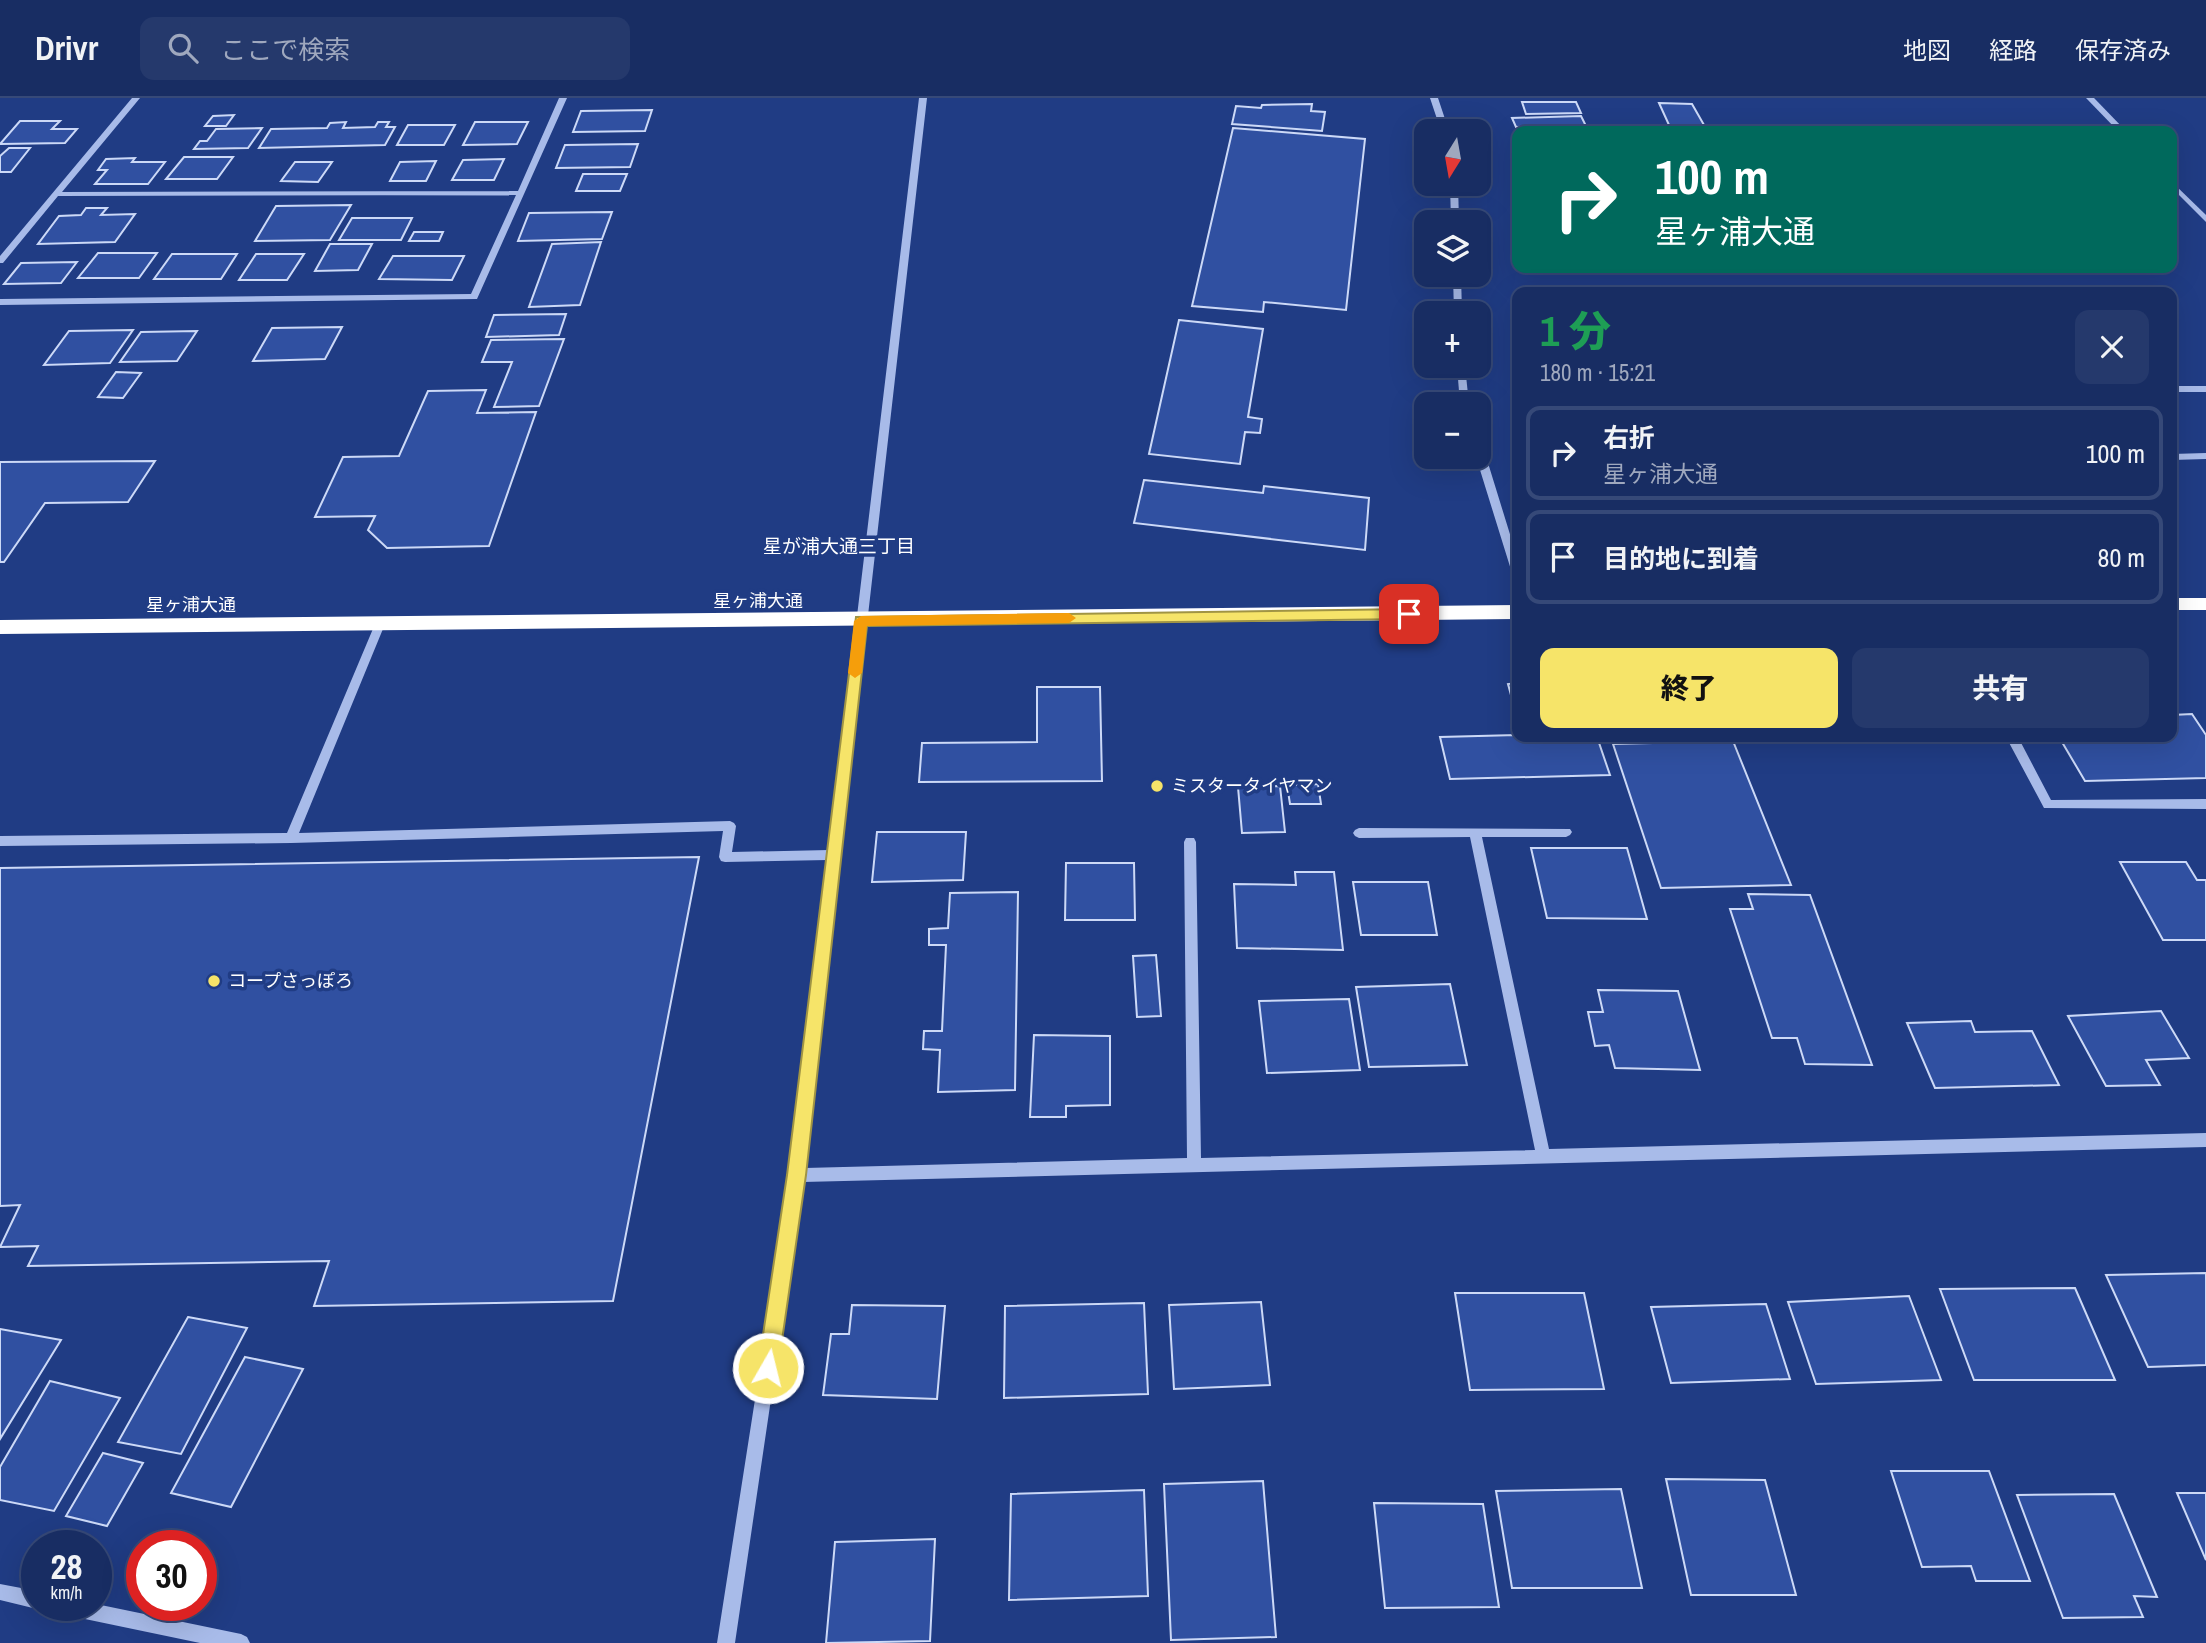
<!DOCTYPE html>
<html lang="ja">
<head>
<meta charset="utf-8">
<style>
  body { margin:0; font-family:"Archivo Narrow","Noto Sans JP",sans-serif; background:#25396c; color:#f1f3f6; height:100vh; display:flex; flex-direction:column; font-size:26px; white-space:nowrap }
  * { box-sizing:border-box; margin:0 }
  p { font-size:23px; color:#9fa8be }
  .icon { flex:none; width:38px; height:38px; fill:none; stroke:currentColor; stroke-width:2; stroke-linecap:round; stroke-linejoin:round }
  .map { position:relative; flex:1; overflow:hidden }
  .side { position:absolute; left:1512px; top:189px; width:665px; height:455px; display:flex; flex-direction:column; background:#182d63; border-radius:14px; box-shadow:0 7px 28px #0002,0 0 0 2px #364978 }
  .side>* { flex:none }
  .guide { position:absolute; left:1512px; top:28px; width:665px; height:147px; border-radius:14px; box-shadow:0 7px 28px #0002,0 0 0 2px #364978; background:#00695c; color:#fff; overflow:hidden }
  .needle { width:46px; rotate:191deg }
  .tools { position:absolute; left:1414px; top:21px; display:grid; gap:14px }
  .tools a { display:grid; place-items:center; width:77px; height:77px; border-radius:14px; background:#182d63; box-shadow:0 7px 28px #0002,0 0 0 2px #364978; font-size:35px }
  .speed { position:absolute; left:21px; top:1432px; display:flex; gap:14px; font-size:35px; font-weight:700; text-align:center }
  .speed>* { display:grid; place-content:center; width:91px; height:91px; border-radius:50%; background:#182d63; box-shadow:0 7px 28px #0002,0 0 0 2px #364978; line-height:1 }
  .speed small { font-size:18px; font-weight:400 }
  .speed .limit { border:10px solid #d22; background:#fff; color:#111 }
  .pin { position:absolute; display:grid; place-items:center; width:60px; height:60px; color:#fff; margin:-30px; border-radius:14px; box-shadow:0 4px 10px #0006 }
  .me { position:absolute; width:77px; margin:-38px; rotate:8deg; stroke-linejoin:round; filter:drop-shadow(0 0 5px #0008) }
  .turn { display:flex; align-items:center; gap:24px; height:147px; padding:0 28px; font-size:32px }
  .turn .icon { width:91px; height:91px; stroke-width:2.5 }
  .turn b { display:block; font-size:49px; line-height:60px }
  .round { display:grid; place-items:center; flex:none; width:74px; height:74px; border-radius:14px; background:#25396c }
  .summary { display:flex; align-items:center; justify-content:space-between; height:119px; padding:0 28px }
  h1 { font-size:42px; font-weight:800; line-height:52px; color:#1e9e55 }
  .action { display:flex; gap:14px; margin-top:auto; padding:14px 28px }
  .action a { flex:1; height:80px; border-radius:14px; background:#f6e469; color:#111; font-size:28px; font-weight:800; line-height:80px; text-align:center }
  .action a+a { background:#25396c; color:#f1f3f6 }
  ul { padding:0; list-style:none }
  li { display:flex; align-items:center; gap:21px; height:94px; margin:0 14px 10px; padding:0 14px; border:4px solid #364978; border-radius:14px }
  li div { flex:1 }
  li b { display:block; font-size:26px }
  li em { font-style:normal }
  header { display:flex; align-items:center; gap:42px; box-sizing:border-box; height:98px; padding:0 35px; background:#182d63; border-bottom:2px solid #364978 }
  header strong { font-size:33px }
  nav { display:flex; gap:38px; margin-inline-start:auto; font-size:24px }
  .search { width:490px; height:63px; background:#25396c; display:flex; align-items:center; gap:18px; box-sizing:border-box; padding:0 24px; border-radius:14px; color:#9fa8be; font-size:26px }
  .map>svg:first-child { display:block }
  .building { fill:#3050a1; stroke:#ccd9f7; stroke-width:2 }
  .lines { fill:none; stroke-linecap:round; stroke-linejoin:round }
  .minor { fill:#a8bbe9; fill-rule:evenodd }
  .highway { fill:#fff; fill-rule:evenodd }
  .route { fill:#f6e469; stroke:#a09444; stroke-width:2 }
  .slow { fill:#f59e0b }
  .poi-dot { fill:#f6e469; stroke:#203c84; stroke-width:2.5 }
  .labels { text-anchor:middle; stroke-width:7; stroke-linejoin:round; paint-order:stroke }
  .street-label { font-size:18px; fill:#fff; stroke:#203c84 }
  .poi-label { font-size:18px; fill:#fff; stroke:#203c84; text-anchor:start }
  .neighbourhood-label { font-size:19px; fill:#fff; stroke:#203c84 }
</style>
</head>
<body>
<header>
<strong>Drivr</strong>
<div class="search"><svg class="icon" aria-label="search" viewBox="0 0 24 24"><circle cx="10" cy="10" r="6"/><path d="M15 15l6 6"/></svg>ここで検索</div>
<nav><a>地図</a><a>経路</a><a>保存済み</a></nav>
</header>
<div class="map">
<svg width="2206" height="1545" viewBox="0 0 2206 1545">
  <rect width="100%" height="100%" fill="#203c84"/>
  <g class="building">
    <polygon points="1522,4 1576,4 1581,15 1526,16"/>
    <polygon points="1659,5 1692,6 1704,27 1669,27"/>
    <polygon points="1312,6 1311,13 1325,14 1322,33 1232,26 1236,8 1261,10 1262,7"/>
    <polygon points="652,12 645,33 573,34 581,13"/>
    <polygon points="234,17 226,28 205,28 213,18"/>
    <polygon points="1581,18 1586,28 1516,29 1512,20"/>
    <polygon points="20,23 60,23 52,31 77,31 65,45 0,46"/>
    <polygon points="346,24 343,30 375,29 378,24 389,24 386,29 395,29 385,47 259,50 271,31 327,30 330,25"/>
    <polygon points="475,24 528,24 517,46 463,47"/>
    <polygon points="408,27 455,27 444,47 397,47"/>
    <polygon points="262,30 248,50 194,51 200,43 207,43 216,31"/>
    <polygon points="1233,30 1365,41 1346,212 1264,204 1263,214 1192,208"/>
    <polygon points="1704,31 1705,33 1626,32"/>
    <polygon points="638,46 630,69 556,70 565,47"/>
    <polygon points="9,50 30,50 11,74 0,74 0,58"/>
    <polygon points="184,59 233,59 217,81 166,81"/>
    <polygon points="135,60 132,64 165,64 148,86 95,86 107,72 98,72 106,61"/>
    <polygon points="504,61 494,82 452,82 463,62"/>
    <polygon points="436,63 426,83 390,83 400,64"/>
    <polygon points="295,64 332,64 318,84 281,83"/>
    <polygon points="583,76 627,76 620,93 576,93"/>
    <polygon points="351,107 330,142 255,143 276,108"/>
    <polygon points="86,110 107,110 101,117 135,116 115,144 38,146 59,118 81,117"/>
    <polygon points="612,114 602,141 518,143 529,115"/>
    <polygon points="352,120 412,120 401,142 339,142"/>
    <polygon points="414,134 443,134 439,143 409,143"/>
    <polygon points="601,144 580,207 529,209 552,146"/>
    <polygon points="330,146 372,146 358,172 315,173"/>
    <polygon points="98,155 157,155 139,180 78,180"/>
    <polygon points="172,156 237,156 221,181 154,181"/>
    <polygon points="256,156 304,156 287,182 239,182"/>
    <polygon points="393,158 464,158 452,182 379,181"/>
    <polygon points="77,164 61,185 4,186 21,165"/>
    <polygon points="566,216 559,237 486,239 494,217"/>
    <polygon points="1179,222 1263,231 1248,319 1262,321 1260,335 1245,334 1240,366 1149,356"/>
    <polygon points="342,229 325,261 253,263 272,230"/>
    <polygon points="133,232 110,265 44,267 69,233"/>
    <polygon points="197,233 177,263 120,264 141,234"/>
    <polygon points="564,241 539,308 494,309 512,264 482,264 491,242"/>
    <polygon points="116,274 141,275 123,300 98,299"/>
    <polygon points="486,292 477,315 536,314 489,448 387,450 368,432 375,418 315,419 343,359 399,358 428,293"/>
    <polygon points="155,363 128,404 45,405 4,464 0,464 0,364"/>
    <polygon points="1144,382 1263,395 1264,388 1369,400 1365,452 1134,425"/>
    <polygon points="1517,585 1517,619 1508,586"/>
    <polygon points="1037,589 1100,589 1102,683 919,684 922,645 1037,644"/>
    <polygon points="2192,616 2206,637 2206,680 2085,683 2059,639 2172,639 2172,617"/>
    <polygon points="1517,637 1597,639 1610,677 1450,681 1440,639"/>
    <polygon points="1733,643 1791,787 1661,790 1613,646"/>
    <polygon points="1318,686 1321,706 1290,706 1287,687"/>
    <polygon points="1280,688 1285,734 1242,735 1238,689"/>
    <polygon points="877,734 966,734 963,782 872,784"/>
    <polygon points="1531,750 1627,750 1647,821 1547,820"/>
    <polygon points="699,759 613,1203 314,1208 329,1163 28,1168 38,1148 0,1149 20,1107 0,1108 0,770"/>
    <polygon points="2120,764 2186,764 2197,782 2206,782 2206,842 2163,842"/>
    <polygon points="1066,765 1134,765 1135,822 1065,822"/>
    <polygon points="1295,774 1334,774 1343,852 1237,850 1234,786 1296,787"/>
    <polygon points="1353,784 1428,784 1437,837 1361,837"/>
    <polygon points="1018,794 1015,992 938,994 940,952 923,951 924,933 942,933 946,847 929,847 929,831 948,830 950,795"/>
    <polygon points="1748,796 1810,797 1872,967 1805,966 1797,940 1772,940 1730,811 1753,811"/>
    <polygon points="1156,857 1161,918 1137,919 1133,858"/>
    <polygon points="1450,886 1467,967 1369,969 1356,889"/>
    <polygon points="1598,892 1678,893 1700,972 1615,970 1609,947 1595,948 1588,914 1603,914"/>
    <polygon points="1349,901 1360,972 1267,975 1259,903"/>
    <polygon points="2161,913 2189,960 2146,962 2160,987 2106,988 2068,918"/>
    <polygon points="1971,923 1975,934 2032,933 2059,987 1935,990 1907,925"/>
    <polygon points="1034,937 1110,938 1110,1007 1066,1008 1066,1019 1030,1019"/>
    <polygon points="2206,1175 2206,1267 2148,1269 2106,1177"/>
    <polygon points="2075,1190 2115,1282 1974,1282 1940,1191"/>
    <polygon points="1455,1195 1584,1195 1604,1291 1470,1292"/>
    <polygon points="1909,1198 1941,1282 1816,1286 1788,1204"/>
    <polygon points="1261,1204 1270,1287 1174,1291 1169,1207"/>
    <polygon points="1144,1205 1148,1296 1004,1300 1005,1208"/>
    <polygon points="1766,1206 1790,1281 1671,1285 1651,1209"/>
    <polygon points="852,1207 945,1208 937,1301 823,1297 831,1236 849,1236"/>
    <polygon points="188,1219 247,1230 181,1356 118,1344"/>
    <polygon points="0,1231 61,1242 0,1341"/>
    <polygon points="245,1259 303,1271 231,1409 171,1395"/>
    <polygon points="50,1283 120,1300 54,1413 0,1402 0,1369"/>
    <polygon points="103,1355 143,1365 107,1428 66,1418"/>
    <polygon points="1891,1373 1989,1373 2030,1483 1976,1483 1971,1468 1922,1469"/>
    <polygon points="1666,1381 1765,1382 1796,1497 1691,1497"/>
    <polygon points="1263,1383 1276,1539 1171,1542 1164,1386"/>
    <polygon points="1621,1391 1642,1490 1512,1490 1496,1393"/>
    <polygon points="1144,1392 1148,1498 1009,1502 1011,1396"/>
    <polygon points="2177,1395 2206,1395 2206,1462"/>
    <polygon points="2114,1396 2157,1499 2134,1498 2143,1519 2063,1520 2017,1397"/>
    <polygon points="1374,1405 1483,1406 1499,1509 1385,1510"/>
    <polygon points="935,1441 930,1543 826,1545 835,1444"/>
  </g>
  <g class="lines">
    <g class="minor">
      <polygon points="132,0 140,0 62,94 518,93 559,0 567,0 477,201 0,207 0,201 471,196 516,97 58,98 3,165 0,165 0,158"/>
      <polygon points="919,0 927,0 805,1070 1187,1060 1184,744 1186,740 1194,740 1196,744 1201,1060 1535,1052 1470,739 1359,740 1355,738 1353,735 1355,732 1359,730 1570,731 1572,734 1570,737 1566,739 1482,739 1549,1051 2206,1035 2206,1049 803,1084 735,1545 717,1545 790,1077 828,762 725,764 721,763 719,759 723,733 291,745 0,748 0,738 287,735 375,526 380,522 385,526 299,735 730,723 734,725 736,728 732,754 829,752"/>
      <polygon points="1430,0 1438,0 1449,33 1441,33"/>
      <polygon points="2086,0 2094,0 2126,33 2118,33"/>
      <polygon points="2172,84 2206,117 2206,124 2172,90"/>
      <polygon points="1450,86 1458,86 1459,124 1451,124"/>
      <polygon points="1453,177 1461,177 1462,215 1454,215"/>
      <polygon points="1457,268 1465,268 1469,306 1460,306"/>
      <rect x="2172" y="288" width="34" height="6"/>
      <polygon points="1479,349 1484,352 1517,459 1517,479 1512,475 1476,359 1479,359"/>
      <polygon points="2206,355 2206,361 2172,362 2172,356"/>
      <polygon points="2006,639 2018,639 2051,702 2206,701 2206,711 2044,710"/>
      <polygon points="0,1486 37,1493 37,1507 43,1508 37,1511 0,1502"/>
      <polygon points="96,1506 241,1536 247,1539 250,1545 200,1545 61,1516 55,1513 52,1507"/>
    </g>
    <g class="highway">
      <rect x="2172" y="500" width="34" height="12"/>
      <polygon points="1517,507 1517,521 0,536 0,522"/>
    </g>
  </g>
  <polygon class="route" points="1409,511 1415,516 1409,521 867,528 806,1077 778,1270 775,1277 768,1280 761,1277 758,1270 787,1077 856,519"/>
  <polygon class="slow" points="1069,515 1076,520 1069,525 867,528 862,575 855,580 848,575 854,523 861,518"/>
  <g class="poi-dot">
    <circle cx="1157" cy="688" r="7"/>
    <circle cx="214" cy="883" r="7"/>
  </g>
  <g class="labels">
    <g class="street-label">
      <text x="758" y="509">星ヶ浦大通</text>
      <text x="191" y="513">星ヶ浦大通</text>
    </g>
    <g class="poi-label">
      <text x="1171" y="694">ミスタータイヤマン</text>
      <text x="228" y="889">コープさっぽろ</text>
    </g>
    <g class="neighbourhood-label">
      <text x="839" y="455">星が浦大通三丁目</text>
    </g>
  </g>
</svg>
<div class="tools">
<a><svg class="needle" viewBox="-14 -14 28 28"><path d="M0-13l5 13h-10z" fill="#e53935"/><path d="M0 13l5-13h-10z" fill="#9fa8be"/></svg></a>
<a><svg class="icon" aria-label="layers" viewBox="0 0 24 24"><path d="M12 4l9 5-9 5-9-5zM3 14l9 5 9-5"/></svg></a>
<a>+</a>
<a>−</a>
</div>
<div class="speed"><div>28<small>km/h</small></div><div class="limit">30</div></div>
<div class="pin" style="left:1409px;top:516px;background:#d93025"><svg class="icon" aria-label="arrive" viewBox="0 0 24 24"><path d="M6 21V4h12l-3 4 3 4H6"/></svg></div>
<svg class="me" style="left:768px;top:1270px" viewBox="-20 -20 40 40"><circle r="17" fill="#f6e469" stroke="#fff" stroke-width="3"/><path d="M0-11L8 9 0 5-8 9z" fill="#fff"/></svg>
<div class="guide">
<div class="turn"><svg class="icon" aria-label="right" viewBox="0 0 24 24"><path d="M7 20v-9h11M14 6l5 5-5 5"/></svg><div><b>100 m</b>星ヶ浦大通</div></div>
</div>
<section class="side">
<div class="summary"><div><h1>1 分</h1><p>180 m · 15:21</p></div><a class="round"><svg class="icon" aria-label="close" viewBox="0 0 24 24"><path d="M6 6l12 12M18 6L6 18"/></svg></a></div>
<ul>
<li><svg class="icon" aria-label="right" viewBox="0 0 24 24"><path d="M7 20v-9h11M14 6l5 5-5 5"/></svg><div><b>右折</b><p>星ヶ浦大通</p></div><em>100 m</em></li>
<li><svg class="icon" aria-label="arrive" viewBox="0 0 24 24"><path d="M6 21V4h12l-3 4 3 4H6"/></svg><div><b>目的地に到着</b></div><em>80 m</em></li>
</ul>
<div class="action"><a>終了</a><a>共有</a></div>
</section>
</div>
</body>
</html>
